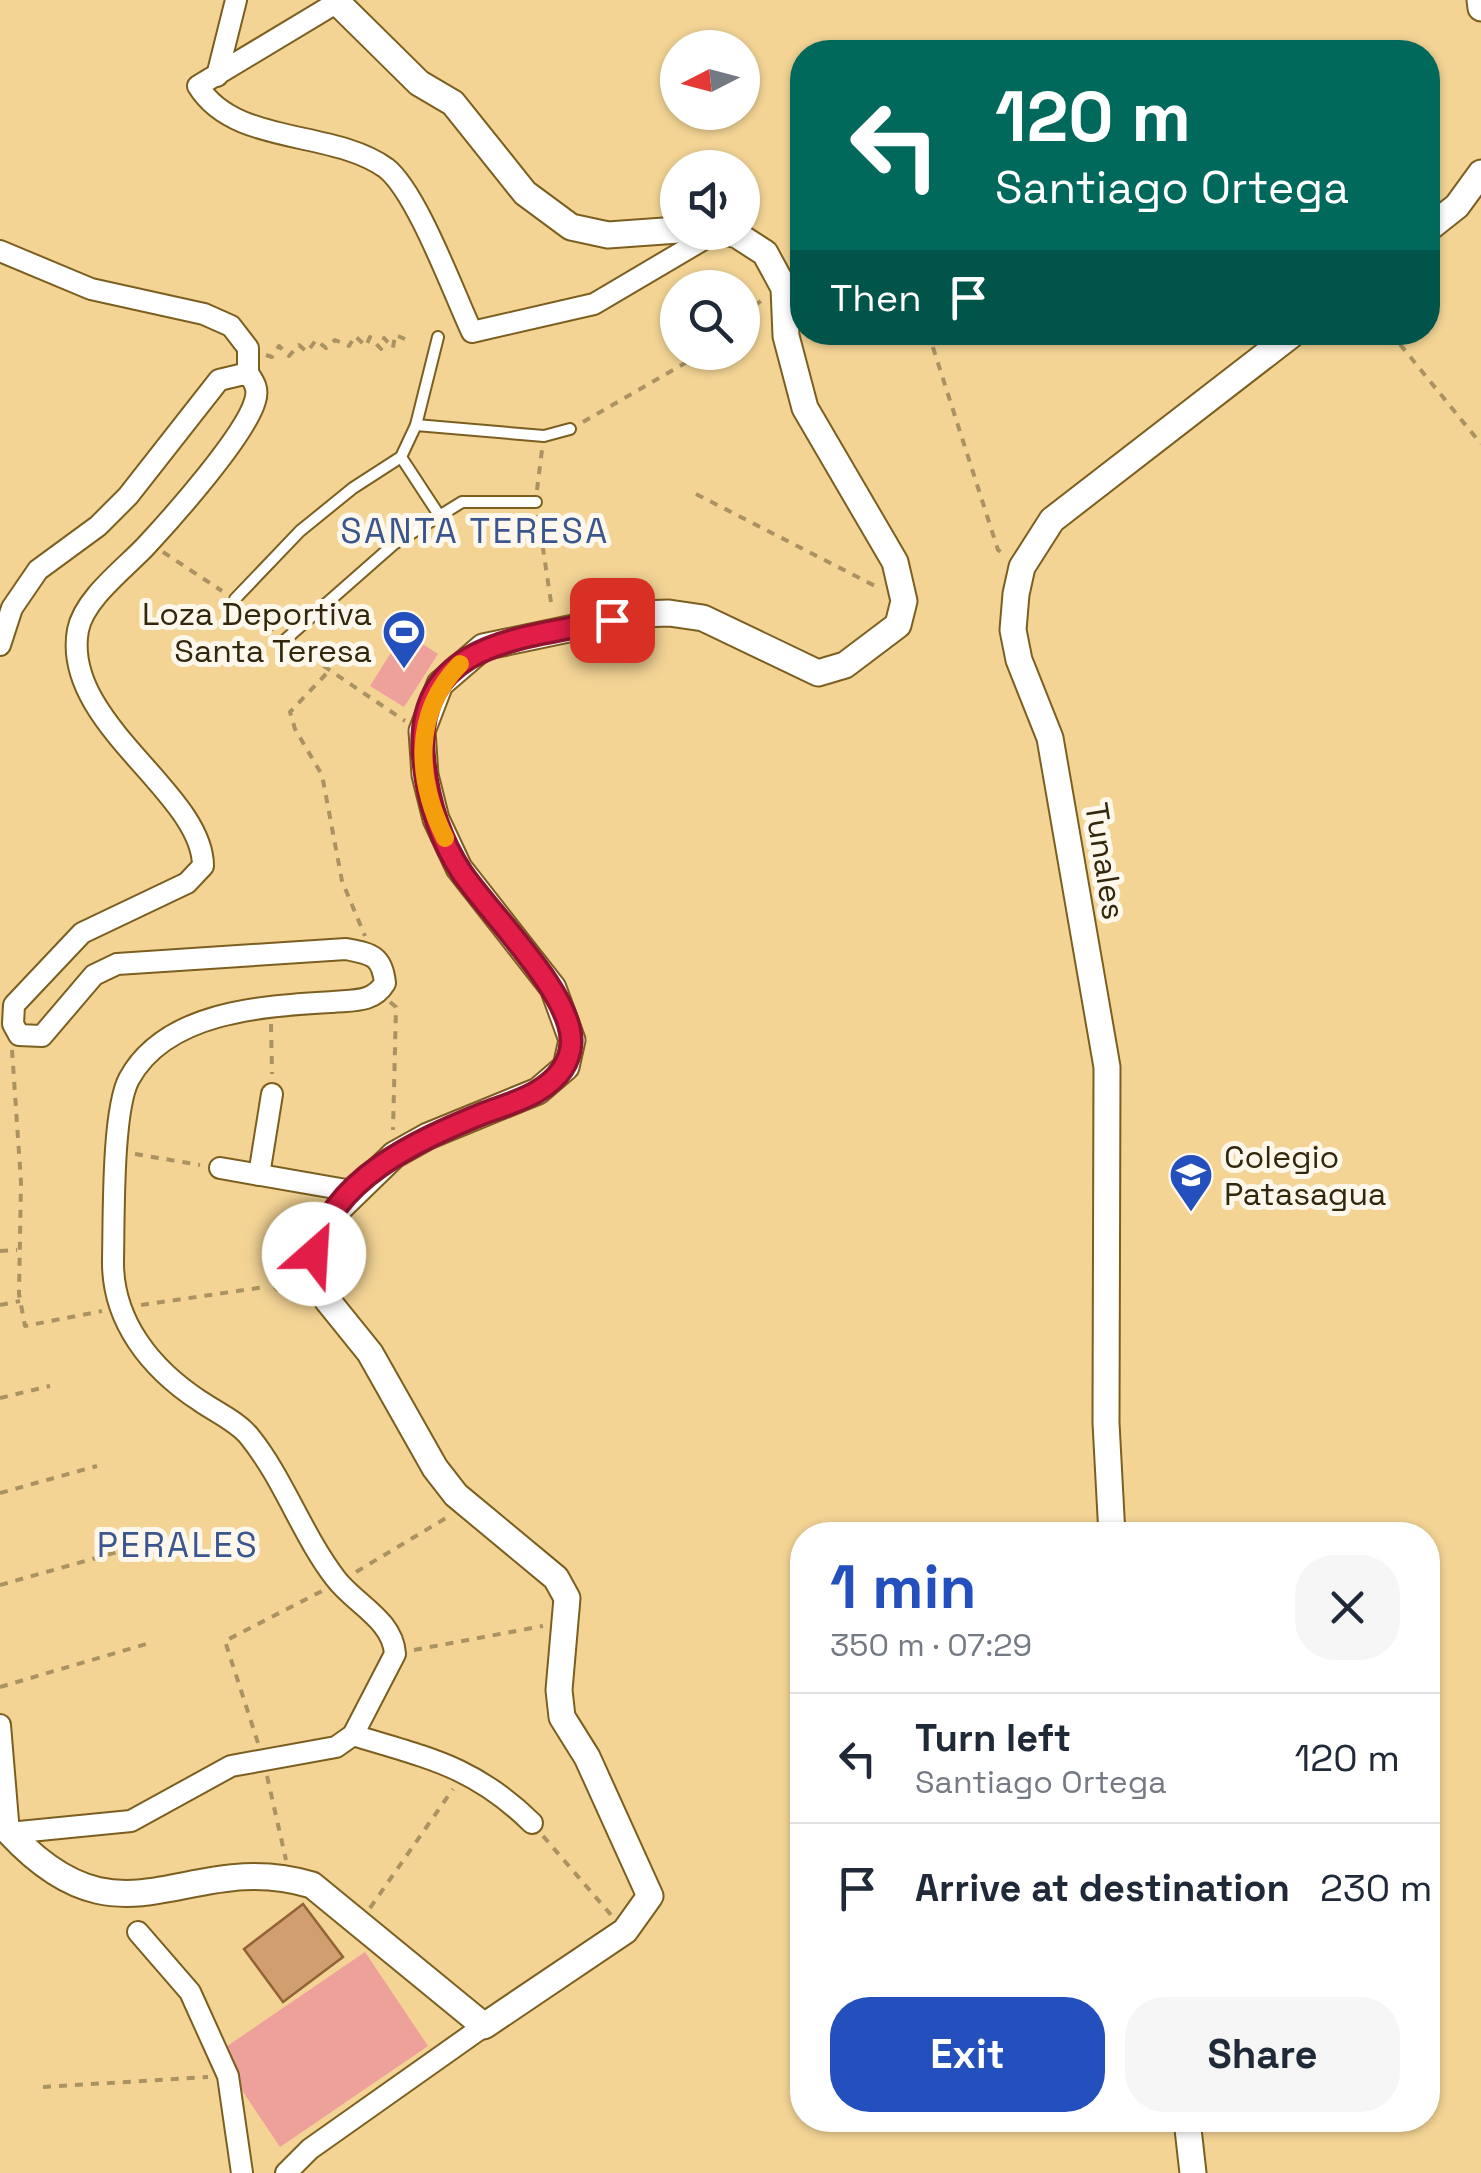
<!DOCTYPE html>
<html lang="en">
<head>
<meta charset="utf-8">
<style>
  body { margin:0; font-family:"Space Grotesk",sans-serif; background:#f6f6f7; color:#1f2937; height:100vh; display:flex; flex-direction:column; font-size:38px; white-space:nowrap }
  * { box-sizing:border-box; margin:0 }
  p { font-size:32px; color:#747a83 }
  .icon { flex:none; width:55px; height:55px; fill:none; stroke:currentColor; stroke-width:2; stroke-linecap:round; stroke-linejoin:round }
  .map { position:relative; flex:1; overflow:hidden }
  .side { position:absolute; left:790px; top:1522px; width:650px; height:610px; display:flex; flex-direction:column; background:#fff; border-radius:40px; box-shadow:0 2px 8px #0004 }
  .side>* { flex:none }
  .guide { position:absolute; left:790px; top:40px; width:650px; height:305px; border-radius:40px; box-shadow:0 2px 8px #0004; background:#00695c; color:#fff; overflow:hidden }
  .needle { width:65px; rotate:264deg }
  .tools { position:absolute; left:660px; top:30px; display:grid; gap:20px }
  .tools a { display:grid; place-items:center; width:100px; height:100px; border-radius:50%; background:#fff; box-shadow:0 2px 8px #0004; font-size:50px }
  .pin { position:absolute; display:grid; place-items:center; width:85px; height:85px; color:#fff; margin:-42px; border-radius:20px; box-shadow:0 5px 15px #0006 }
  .me { position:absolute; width:110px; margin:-55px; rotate:26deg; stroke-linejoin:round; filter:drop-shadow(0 0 8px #0008) }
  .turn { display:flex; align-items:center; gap:35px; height:210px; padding:0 40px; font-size:45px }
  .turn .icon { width:130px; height:130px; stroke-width:2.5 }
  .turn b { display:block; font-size:70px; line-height:85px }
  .then { display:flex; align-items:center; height:95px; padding:0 40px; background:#0003; gap:20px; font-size:38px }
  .round { display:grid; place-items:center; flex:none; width:105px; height:105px; border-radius:40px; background:#f6f6f7 }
  .head { display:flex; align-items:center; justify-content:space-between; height:170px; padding:0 40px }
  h1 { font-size:60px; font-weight:800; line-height:75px; color:#2350bd }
  .primary-button { display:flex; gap:20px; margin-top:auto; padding:20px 40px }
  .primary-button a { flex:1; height:115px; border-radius:40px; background:#2350bd; color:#fff; font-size:40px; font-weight:800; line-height:115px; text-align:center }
  .primary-button a+a { background:#f6f6f7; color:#1f2937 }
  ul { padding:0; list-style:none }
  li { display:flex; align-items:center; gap:30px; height:130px; padding:0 40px; border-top:2px solid #e0e1e3 }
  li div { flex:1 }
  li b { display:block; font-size:38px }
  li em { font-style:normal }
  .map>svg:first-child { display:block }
  .green { fill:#eea09b }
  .building { fill:#d19e6f; stroke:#926335; stroke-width:2.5 }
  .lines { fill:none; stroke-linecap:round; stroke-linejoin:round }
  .service-casing { stroke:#7b5f20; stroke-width:14 }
  .minor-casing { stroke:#7b5f20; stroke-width:24 }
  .tertiary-casing { stroke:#7b5f20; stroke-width:29 }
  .path { stroke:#aa9261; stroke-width:4; stroke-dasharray:8 8; stroke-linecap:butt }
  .service { stroke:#fff; stroke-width:10 }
  .minor { stroke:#fff; stroke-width:20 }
  .tertiary { stroke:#fff; stroke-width:25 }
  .route-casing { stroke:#92132f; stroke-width:25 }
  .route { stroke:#e11d48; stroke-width:18 }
  .slow { stroke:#f59e0b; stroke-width:18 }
  .labels { text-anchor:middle; stroke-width:10; stroke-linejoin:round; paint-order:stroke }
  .poi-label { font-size:32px; fill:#32260c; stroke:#fef8ec; text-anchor:end }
  .street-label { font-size:32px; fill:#32260c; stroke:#fef8ec }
  .neighbourhood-label { font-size:35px; letter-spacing:2.5px; fill:#3b568f; stroke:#fef8ec }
</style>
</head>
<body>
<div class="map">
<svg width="1481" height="2173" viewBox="0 0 1481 2173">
  <rect width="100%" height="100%" fill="#f3d495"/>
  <g class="green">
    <polygon points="404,632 438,654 404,707 370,686"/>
    <polygon points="365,1952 428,2046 280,2147 217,2053"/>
  </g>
  <polygon class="building" points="303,1904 343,1957 283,2002 244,1949"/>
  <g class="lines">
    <defs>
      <g id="service">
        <polyline points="416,425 544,436 570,429"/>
        <polyline points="401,457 441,518"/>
        <polyline points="235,599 300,531 353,488 401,457 416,425 438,337"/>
        <polyline points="286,639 394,544 462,502 536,502"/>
        <polyline points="280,1285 316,1279"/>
      </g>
      <g id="minor">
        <path d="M336,3L198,86C235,146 332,129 386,168C417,192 454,294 472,332L594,304L716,232"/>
        <polyline points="217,76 236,0"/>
        <polyline points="0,251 91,289 204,314 231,326 248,348 248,373"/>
        <path d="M0,645L12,608L38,570L98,526L128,496L219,380L248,373C254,382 259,389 255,401C245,436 172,518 145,547C124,569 84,599 78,630C61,723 203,792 203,866L187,883L82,933L14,1005L13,1024L19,1035L42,1036L94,975L117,964L346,949C371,954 382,955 385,983C373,1003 353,1000 332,1002C263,1006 166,1011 129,1079C112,1111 114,1220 113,1260C112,1321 151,1369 200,1401C216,1412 238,1422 249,1436C284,1479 302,1535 336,1579C355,1604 393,1620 395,1654L353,1735L336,1747L231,1766L131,1821L9,1833L0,1725"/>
        <polyline points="220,1168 352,1191"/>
        <polyline points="259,1175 272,1094"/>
        <path d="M353,1735C428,1758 474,1766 532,1823"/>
        <polyline points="138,1932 190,1992 228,2076 242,2173"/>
        <polyline points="286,2173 310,2149 484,2026"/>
      </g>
      <g id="tertiary">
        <polyline points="335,0 419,83 453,103 525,193 571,227 608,235 678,230"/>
        <polyline points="1480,0 1481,8"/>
        <polyline points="1428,229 1457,206 1481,173"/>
        <polyline points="1112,1535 1106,1423 1107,1067 1050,738 1019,660 1013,630 1016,594 1022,567 1052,520 1295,332"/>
        <path d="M0,1822C120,1962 183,1846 312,1885L484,2026L625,1931L650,1896L587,1757L562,1717L559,1690L567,1598L556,1578L456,1495L435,1468L370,1353L328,1301L317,1278L314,1254L321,1226L394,1155L428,1136L538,1091L566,1067L572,1040L553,988L459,868L436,819L425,775L422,731L440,684L483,647L640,614L669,613L703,618L818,673L845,665L898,625L904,601L895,562L805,408L786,336L784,288L765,253L737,235L725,232"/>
        <polyline points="1187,2120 1193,2173"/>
      </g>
    </defs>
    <use href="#service" class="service-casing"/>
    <use href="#minor" class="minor-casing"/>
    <use href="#tertiary" class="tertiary-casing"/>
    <g class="path">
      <polyline points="742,316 762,300"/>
      <polyline points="928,332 998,550 1006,555"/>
      <polyline points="1390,332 1481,444"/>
      <polyline points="266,355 272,357 279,346 289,356 299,345 307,352 316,340 326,348 335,340 349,346 355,336 366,346 370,337 381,349 384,338 393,348 395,335 405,339"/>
      <polyline points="583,422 704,352"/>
      <polyline points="537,490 542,450"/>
      <polyline points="696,494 879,588"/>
      <polyline points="538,515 552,609"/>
      <polyline points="163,552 222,591"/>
      <polyline points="246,608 274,630"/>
      <polyline points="297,648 405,721"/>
      <polyline points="326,674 290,712 295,729 322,775 342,881 365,936"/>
      <polyline points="390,1002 396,1007 393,1130"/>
      <polyline points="271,1024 272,1074"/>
      <polyline points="12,1050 21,1182 19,1294 25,1326 102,1311"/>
      <polyline points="135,1154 200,1165"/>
      <polyline points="0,1251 17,1250"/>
      <polyline points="0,1305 20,1301"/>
      <polyline points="141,1305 265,1287"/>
      <polyline points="0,1398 50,1386"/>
      <polyline points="0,1493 97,1466"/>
      <polyline points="356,1572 451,1515"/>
      <polyline points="0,1585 135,1547"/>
      <polyline points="414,1650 543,1626"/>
      <polyline points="0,1687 146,1644"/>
      <polyline points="258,1743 225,1641 322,1591"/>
      <polyline points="267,1776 286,1860"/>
      <polyline points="543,1836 612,1916"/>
      <polyline points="370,1908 453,1789"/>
      <polyline points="43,2087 208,2077"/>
    </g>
    <use href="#service" class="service"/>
    <use href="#minor" class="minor"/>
    <use href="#tertiary" class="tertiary"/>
  </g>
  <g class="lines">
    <defs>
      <path id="route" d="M314,1254C332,1179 416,1141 482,1114C500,1107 522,1101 538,1091C556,1080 570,1065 571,1043C574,996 490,914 462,873C438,837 426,793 423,751C417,638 532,638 612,620"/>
    </defs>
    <use href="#route" class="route-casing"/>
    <use href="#route" class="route"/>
    <path class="slow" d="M445,838C416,779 412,713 460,664"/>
  </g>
  <defs>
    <symbol id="stadium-pin" viewBox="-11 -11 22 30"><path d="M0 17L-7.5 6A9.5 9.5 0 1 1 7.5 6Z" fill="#2350bd" stroke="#fef8ec"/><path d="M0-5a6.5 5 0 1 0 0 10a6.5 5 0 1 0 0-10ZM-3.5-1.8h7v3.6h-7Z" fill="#fff"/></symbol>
    <symbol id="school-pin" viewBox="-11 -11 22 30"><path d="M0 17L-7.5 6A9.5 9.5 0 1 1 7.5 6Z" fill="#2350bd" stroke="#fef8ec"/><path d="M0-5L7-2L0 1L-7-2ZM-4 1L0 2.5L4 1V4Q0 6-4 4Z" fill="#fff"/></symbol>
  </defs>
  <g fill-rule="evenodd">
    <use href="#stadium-pin" x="379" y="607" width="50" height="68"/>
    <use href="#school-pin" x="1166" y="1150" width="50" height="68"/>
  </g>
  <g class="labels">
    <g class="poi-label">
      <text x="372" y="625">Loza Deportiva<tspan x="372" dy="37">Santa Teresa</tspan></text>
      <text x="1224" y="1168" text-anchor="start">Colegio<tspan x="1224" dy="37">Patasagua</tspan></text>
    </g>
    <g class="street-label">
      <text transform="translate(1105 861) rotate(81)" y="11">Tunales</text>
    </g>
    <g class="neighbourhood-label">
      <text x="475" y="543">SANTA TERESA</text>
      <text x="178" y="1557">PERALES</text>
    </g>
  </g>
</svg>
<div class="tools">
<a><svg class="needle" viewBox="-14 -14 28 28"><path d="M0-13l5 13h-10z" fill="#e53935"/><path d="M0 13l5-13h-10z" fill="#747a83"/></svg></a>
<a><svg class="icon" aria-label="sound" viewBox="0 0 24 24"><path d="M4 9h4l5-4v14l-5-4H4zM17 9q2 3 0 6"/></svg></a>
<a><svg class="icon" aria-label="search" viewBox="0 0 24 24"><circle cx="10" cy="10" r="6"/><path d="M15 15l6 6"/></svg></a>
</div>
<div class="pin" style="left:612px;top:620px;background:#d93025"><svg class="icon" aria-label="arrive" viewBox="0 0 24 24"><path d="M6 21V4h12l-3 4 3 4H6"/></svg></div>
<svg class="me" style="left:314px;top:1254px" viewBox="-20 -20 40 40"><circle r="19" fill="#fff"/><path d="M0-13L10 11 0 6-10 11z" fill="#e11d48"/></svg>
<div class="guide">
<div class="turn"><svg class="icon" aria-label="left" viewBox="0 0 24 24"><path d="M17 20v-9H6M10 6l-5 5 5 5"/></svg><div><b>120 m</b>Santiago Ortega</div></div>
<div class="then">Then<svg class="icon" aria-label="arrive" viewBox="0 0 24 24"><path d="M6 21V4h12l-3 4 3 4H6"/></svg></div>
</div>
<section class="side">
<div class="head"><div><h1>1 min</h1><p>350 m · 07:29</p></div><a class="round"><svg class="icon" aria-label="close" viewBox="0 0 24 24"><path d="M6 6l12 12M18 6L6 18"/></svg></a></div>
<ul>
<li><svg class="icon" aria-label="left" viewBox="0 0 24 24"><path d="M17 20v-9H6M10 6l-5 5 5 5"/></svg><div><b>Turn left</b><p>Santiago Ortega</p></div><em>120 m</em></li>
<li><svg class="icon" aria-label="arrive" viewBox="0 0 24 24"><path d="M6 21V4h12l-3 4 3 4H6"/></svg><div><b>Arrive at destination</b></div><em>230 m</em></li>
</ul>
<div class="primary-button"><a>Exit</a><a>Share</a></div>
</section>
</div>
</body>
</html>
